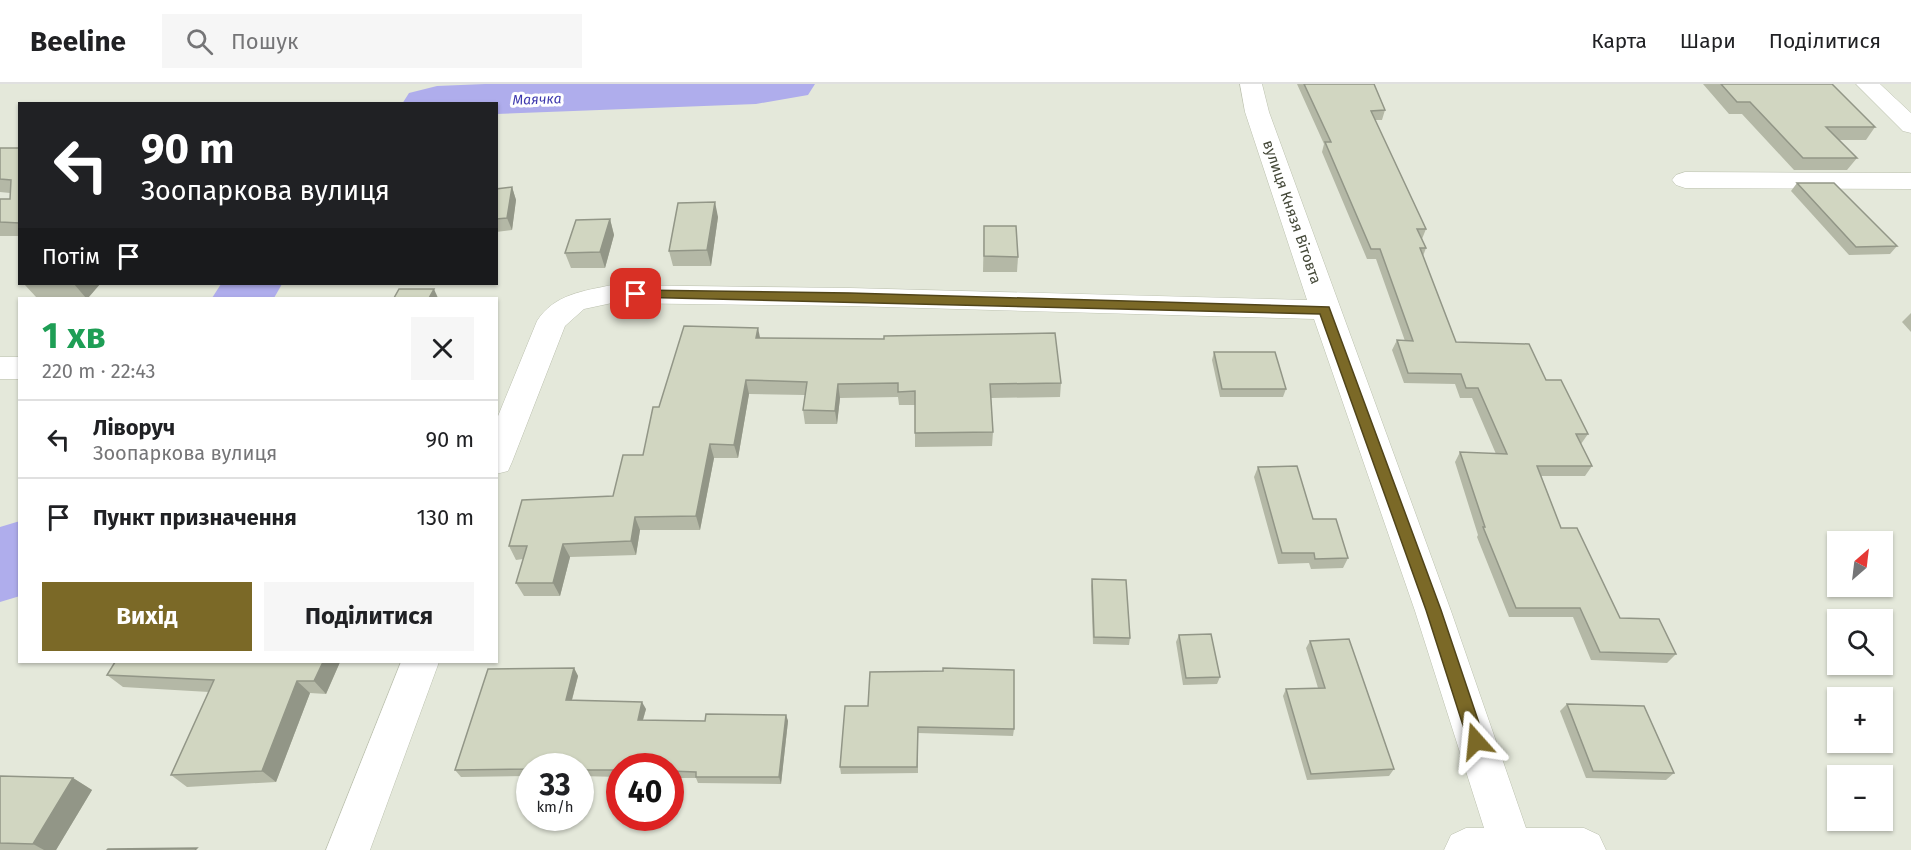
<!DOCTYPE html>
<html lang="uk">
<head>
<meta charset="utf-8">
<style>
  body { margin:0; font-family:"Fira Sans",sans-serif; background:#f6f6f6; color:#202124; height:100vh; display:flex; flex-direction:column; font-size:22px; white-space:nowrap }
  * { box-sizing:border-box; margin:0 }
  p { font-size:20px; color:#757577 }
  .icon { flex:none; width:33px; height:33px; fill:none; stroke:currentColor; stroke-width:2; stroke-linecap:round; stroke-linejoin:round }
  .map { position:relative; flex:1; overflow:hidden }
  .side { position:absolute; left:18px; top:213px; width:480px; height:366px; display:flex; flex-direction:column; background:#fff; border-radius:0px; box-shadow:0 2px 4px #0004 }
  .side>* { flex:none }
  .guide { position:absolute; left:18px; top:18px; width:480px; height:183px; border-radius:0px; box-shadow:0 2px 4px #0004; background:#202124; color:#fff; overflow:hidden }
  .needle { width:39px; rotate:28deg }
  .buttons { position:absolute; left:1827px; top:447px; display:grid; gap:12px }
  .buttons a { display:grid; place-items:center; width:66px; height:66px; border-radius:0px; background:#fff; box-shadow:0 2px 4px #0004; font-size:30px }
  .speed { position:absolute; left:516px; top:669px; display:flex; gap:12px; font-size:30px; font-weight:700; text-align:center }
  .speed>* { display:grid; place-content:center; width:78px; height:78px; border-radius:50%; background:#fff; box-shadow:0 2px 4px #0004; line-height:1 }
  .speed small { font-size:15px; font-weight:400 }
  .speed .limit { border:9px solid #d22; background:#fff; color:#111 }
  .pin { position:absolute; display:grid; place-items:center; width:51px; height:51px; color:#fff; margin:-26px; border-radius:12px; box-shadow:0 3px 9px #0006 }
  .me { position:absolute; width:66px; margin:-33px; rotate:342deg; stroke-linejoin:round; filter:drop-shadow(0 0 4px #0008) }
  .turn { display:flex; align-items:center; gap:21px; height:126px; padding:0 24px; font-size:27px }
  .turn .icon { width:78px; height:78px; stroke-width:2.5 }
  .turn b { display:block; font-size:42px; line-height:51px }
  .then { display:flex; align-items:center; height:57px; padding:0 24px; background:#0003; gap:12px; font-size:22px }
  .round { display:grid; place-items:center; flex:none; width:63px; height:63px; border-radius:0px; background:#f6f6f6 }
  .overview { display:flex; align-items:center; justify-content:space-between; height:102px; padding:0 24px }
  h1 { font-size:36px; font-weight:700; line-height:45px; color:#1e9e55 }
  .cta { display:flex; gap:12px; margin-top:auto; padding:12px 24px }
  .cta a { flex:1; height:69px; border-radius:0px; background:#7b6927; color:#fff; font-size:24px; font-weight:700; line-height:69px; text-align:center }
  .cta a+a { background:#f6f6f6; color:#202124 }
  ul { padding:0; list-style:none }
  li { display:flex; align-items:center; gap:18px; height:78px; padding:0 24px; border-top:2px solid #e0e0e0 }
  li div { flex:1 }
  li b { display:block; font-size:22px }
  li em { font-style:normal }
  header { display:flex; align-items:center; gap:36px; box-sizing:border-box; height:84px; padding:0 30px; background:#fff; border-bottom:2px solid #e0e0e0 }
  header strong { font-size:28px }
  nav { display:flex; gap:33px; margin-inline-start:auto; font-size:21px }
  .search { width:420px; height:54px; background:#f6f6f6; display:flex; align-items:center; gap:15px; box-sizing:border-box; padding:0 21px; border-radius:0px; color:#757577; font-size:22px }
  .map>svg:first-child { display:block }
  .residential { fill:#e4e8da; fill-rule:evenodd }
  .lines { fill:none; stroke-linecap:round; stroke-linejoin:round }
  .river { fill:#afadec; fill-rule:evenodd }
  .minor-casing { stroke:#bbc0ae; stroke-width:1 }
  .minor { fill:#fff; fill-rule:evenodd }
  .wall { fill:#b4b8a6 }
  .shaded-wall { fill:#929687 }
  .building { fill:#d1d6c1; stroke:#929687; stroke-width:1.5 }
  .route { fill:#7b6927; stroke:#504419; stroke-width:1.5 }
  .labels { text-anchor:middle; stroke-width:6; stroke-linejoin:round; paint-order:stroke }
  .far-water-label { font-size:14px; font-style:italic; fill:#3e39ae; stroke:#fff }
  .street-label { font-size:15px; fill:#454939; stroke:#fff }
</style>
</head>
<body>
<header>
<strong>Beeline</strong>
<div class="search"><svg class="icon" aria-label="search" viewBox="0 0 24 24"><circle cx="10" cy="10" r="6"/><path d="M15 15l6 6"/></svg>Пошук</div>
<nav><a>Карта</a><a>Шари</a><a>Поділитися</a></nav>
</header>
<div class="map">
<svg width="1911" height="766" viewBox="0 0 1911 766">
  <rect width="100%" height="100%" fill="#f2f5eb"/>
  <path class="residential" d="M0,0H1911V766H0ZM20,20H496V200H20ZM20,214H496V578H20ZM1838,458H1882V502H1838ZM1838,536H1882V580H1838ZM1838,614H1882V658H1838ZM530,682H580V734H530ZM620,682H670V734H620ZM1838,692H1882V736H1838Z"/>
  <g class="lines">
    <g class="river">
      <polygon points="485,0 815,0 808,11 756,20 496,30 496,20 402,20 409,9 437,2"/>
      <polygon points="221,200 282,200 274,214 212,214"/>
      <polygon points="20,437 20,512 0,518 0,443"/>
    </g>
    <defs>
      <g id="minor">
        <path d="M1240,0H1262L1269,28L1451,527L1526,744H1584L1599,751L1606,766H1444L1451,751L1466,744H1484L1415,527L1314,235L850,222L612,219L584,225L565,242L512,378L508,387L496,390V337L537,237C554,210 584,207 612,201L850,204L1307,216L1245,28Z"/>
        <polygon points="1856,0 1880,0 1911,29 1911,49 1903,47"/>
        <polygon points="1685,88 1911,89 1911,105 1685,104 1676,101 1672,96 1676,91"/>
        <rect x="0" y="273" width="20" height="22"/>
        <polygon points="401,578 439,578 370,766 326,766"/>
      </g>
    </defs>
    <use href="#minor" class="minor-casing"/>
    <use href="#minor" class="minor"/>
  </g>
  <g class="wall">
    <polygon points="1297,0 1374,0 1385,26 1382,36 1375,36 1426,145 1422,155 1426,164 1423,172 1456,258 1546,296 1588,350 1581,360 1592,382 1585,392 1541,392 1561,444 1620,534 1676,570 1667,579 1591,576 1573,533 1509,533 1477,453 1478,451 1455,378 1460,368 1496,370 1472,314 1460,314 1455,300 1404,299 1392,266 1397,256 1405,257 1376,175 1367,175 1322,68 1324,60"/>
    <polygon points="1703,0 1832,0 1875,43 1866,56 1839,56 1857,74 1847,86 1794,86 1742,30 1729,30"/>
    <polygon points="0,64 20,64 20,152 0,152 0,115 10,115 10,109 0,108"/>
    <polygon points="1797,99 1897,162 1890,170 1849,171 1791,107"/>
    <polygon points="512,103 516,116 512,146 496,148 496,104 497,105"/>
    <polygon points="718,133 711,182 673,182 669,167"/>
    <polygon points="610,135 614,151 605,184 571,184 565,169"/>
    <polygon points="984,142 1018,173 1017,188 983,188"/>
    <polygon points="24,200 100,200 88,214 37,214"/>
    <polygon points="1911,229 1911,248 1902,238"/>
    <polygon points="760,254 1061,299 1060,313 991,314 993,348 992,362 915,363 915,321 899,321 898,313 840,314 837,340 805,340 803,326 805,311 749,310 738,374 714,374 700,446 640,446 636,471 570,473 560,512 524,512 516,499 523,475 516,476 509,462 613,412 643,371"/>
    <polygon points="1214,268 1286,305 1283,313 1220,313 1212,276"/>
    <polygon points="1258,383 1313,435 1348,474 1343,484 1311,485 1309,479 1278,480 1254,393"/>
    <polygon points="1092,495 1130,554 1129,561 1093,560 1091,502"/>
    <polygon points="1179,551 1220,593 1217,600 1183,601 1176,558"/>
    <polygon points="1310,557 1394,685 1389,692 1307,696 1283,612 1286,605 1318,604 1306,564"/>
    <polygon points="115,578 340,578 326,610 310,609 276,698 187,703 171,691 209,608 123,603 107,591"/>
    <polygon points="574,584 578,592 572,616 646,625 643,636 705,637 786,631 788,637 781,700 698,699 696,694 670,694 670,682 620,682 620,693 580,692 580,682 530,682 530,692 461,693 455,686"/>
    <polygon points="1567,620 1674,689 1666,696 1586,694 1560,627"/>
    <polygon points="845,622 1014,645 1013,652 918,649 918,689 841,690 840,683"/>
    <polygon points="0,692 73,694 92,706 56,766 0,766"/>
  </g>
  <g class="shaded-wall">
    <polygon points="512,103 516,116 512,146 507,134"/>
    <polygon points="715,118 718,133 711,182 707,166"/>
    <polygon points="610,135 614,151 605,184 600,168"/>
    <polygon points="74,200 100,200 88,214 86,214"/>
    <polygon points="434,205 438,214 429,214"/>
    <polygon points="758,244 761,258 756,254"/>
    <polygon points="746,296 749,310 738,374 734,361"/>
    <polygon points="838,300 840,314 837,340 835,327"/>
    <polygon points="710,360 714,374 700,446 696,432"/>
    <polygon points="635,433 640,446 636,471 631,457"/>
    <polygon points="563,460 570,473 560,512 553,499"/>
    <polygon points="323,578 340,578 326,610 314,597"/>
    <polygon points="574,584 578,592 570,623 566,616"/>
    <polygon points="297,597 310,609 276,698 262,687"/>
    <polygon points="642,618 646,625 641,642 638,636"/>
    <polygon points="786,631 788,637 781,700 779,693"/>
    <polygon points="73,694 92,706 56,766 44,766 33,760"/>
  </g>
  <g class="building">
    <polygon points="1304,0 1374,0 1385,26 1371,27 1426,145 1417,145 1426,164 1420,164 1456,258 1529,260 1546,296 1561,296 1588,350 1576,350 1592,382 1537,382 1561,444 1577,444 1620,534 1659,535 1676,570 1600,568 1580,524 1516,524 1483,443 1485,443 1460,368 1507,370 1478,304 1466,304 1461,290 1408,289 1397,256 1413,257 1380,165 1371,165 1325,58 1331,58"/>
    <polygon points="1721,0 1832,0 1875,43 1826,43 1857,74 1803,74 1750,18 1737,18"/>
    <polygon points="0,64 20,64 20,139 0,138 0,115 10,115 11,96 0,95"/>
    <polygon points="1797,99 1834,99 1897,162 1856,163"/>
    <polygon points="512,103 507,134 496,135 496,105"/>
    <polygon points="715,118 707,166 669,167 678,119"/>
    <polygon points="610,135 600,168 565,169 576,136"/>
    <polygon points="984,142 1016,142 1018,173 984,172"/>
    <polygon points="399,205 434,205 429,214 394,214"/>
    <polygon points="684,242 758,244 756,254 884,255 884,252 1055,249 1061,299 990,300 993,348 915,349 915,307 898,308 898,299 838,300 835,327 803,326 807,298 746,296 734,361 710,360 696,432 635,433 631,457 563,460 553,499 516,499 527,462 509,462 522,416 613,412 623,371 643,371 653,323 659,323"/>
    <polygon points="1214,268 1275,268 1286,305 1222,305"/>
    <polygon points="1297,382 1313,435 1336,435 1348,474 1315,475 1314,469 1282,469 1258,383"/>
    <polygon points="1092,495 1126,496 1130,554 1094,553"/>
    <polygon points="1211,550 1220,593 1186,594 1179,551"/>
    <polygon points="1349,555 1394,685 1311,690 1286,605 1325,604 1310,557"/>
    <polygon points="115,578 323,578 314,597 297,597 262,687 171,691 214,596 107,591"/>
    <polygon points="574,584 566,616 642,618 638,636 705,637 706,630 786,631 779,693 696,693 696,688 670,687 670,682 620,682 620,686 580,686 580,682 530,682 530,685 455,686 488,585"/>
    <polygon points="943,584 1014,586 1014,645 918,643 917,683 840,683 845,622 868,622 870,588 943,587"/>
    <polygon points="1567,620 1644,622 1674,689 1593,687"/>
    <polygon points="0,692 73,694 33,760 0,759"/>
    <polygon points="197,764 195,766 107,766 108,765"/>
  </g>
  <polygon class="route" points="636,206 850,209 1329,223 1441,526 1485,657 1482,662 1476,665 1471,662 1468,657 1426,526 1320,230 632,213 632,207"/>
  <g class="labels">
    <g class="far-water-label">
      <text transform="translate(537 15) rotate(-2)" y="5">Маячка</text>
    </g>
    <g class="street-label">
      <text transform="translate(1292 128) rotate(71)" y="5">вулиця Князя Вітовта</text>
    </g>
  </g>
</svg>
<div class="buttons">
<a><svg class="needle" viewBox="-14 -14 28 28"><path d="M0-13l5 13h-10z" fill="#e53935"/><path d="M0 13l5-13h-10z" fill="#757577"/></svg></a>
<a><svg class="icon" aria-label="search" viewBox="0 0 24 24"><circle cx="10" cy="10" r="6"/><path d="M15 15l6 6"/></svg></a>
<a>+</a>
<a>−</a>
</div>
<div class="speed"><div>33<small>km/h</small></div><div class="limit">40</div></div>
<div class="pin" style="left:636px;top:210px;background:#d93025"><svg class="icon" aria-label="arrive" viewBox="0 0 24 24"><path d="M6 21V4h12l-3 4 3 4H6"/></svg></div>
<svg class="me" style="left:1476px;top:657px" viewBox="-20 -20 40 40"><path d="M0-17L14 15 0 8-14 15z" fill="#7b6927" stroke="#fff" stroke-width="4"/></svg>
<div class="guide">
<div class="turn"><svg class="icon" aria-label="left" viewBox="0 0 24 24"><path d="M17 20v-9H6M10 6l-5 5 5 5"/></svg><div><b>90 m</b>Зоопаркова вулиця</div></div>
<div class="then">Потім<svg class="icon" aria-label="arrive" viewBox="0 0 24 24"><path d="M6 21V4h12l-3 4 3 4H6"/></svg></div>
</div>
<section class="side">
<div class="overview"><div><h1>1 хв</h1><p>220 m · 22:43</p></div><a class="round"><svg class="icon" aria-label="close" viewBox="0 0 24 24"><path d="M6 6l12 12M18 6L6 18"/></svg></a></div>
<ul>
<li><svg class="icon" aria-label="left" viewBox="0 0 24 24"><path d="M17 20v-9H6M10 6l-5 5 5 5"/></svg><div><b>Ліворуч</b><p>Зоопаркова вулиця</p></div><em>90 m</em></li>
<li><svg class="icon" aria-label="arrive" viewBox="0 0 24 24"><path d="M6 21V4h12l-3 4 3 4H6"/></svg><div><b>Пункт призначення</b></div><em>130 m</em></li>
</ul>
<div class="cta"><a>Вихід</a><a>Поділитися</a></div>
</section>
</div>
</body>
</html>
